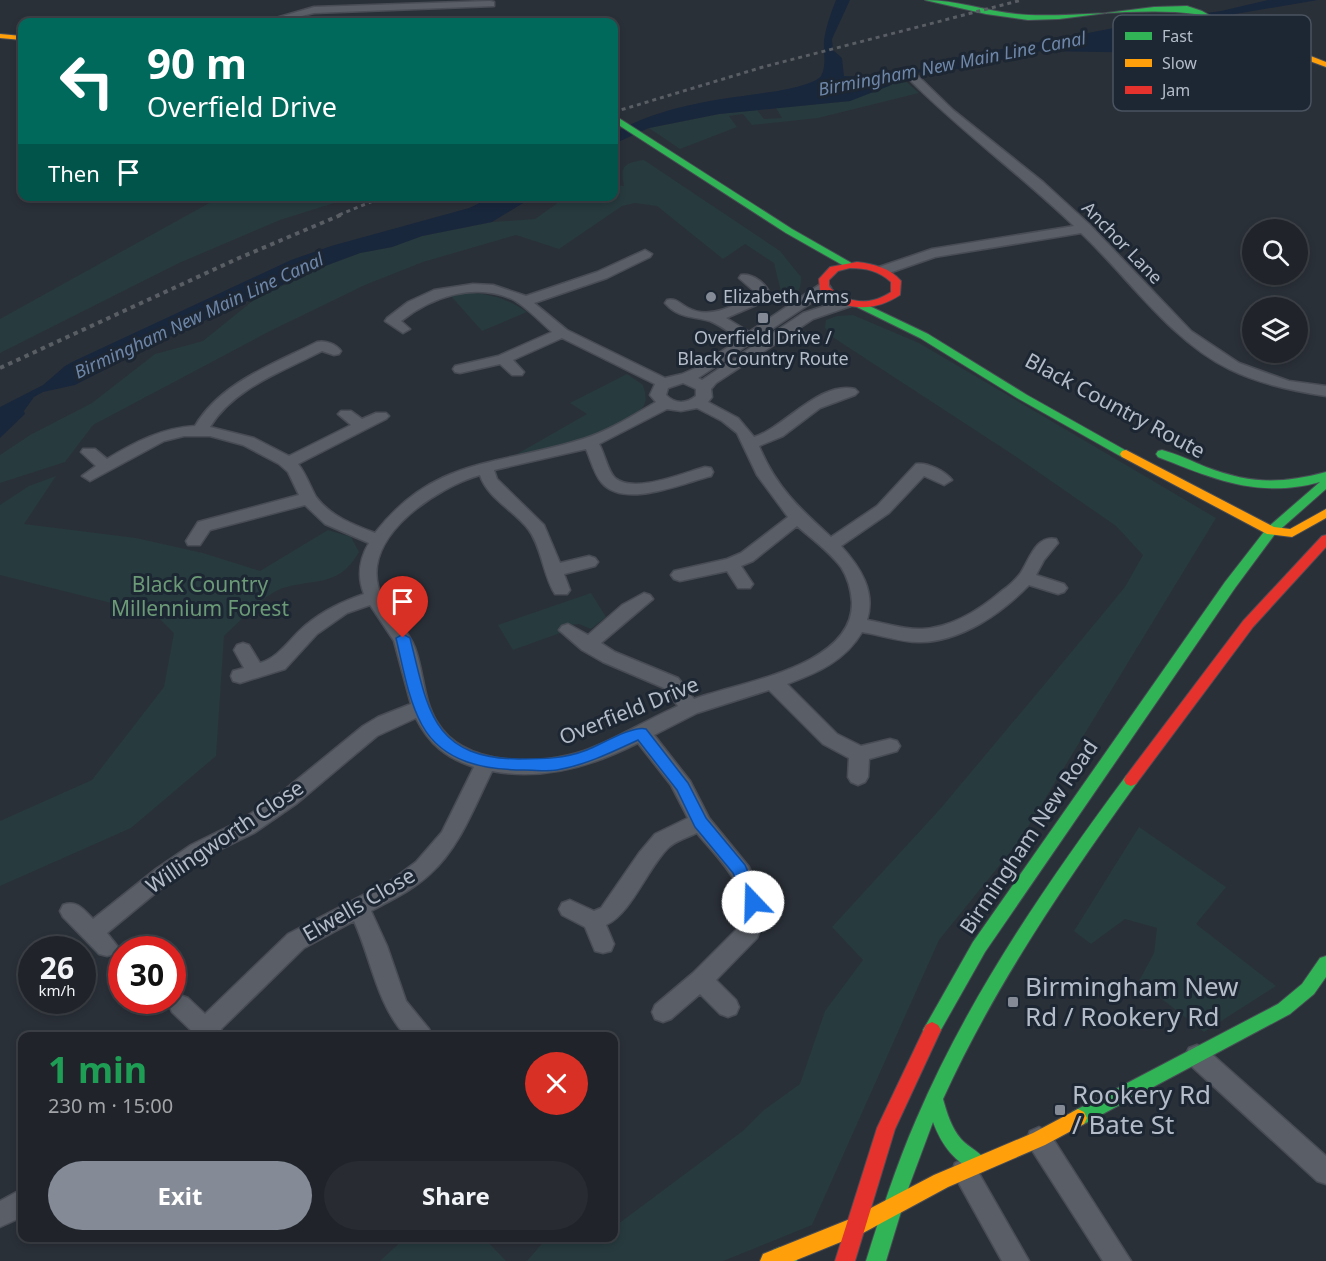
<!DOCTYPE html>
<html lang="en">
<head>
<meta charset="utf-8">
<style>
  body { margin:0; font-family:"Noto Sans",sans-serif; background:#282c32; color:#f1f3f6; height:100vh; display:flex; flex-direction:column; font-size:22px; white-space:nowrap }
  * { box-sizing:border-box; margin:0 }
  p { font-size:20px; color:#a2a4a8 }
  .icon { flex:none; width:33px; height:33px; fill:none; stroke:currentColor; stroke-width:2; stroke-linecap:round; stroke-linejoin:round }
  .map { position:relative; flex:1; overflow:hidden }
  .details { position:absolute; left:18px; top:1032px; width:600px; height:210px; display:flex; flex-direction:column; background:#20242a; border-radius:12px; box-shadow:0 3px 9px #0003,0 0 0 2px #3d4147 }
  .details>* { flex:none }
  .guide { position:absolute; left:18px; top:18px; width:600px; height:183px; border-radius:12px; box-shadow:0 3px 9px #0003,0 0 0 2px #3d4147; background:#00695c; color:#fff; overflow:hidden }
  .tools { position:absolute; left:1242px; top:219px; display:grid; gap:12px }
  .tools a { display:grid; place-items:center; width:66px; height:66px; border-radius:50%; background:#20242a; box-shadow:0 3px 9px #0003,0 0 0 2px #3d4147; font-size:30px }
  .speed { position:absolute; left:18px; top:936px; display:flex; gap:12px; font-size:30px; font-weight:700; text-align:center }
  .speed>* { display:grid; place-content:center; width:78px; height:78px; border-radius:50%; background:#20242a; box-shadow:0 3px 9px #0003,0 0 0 2px #3d4147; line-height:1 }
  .speed small { font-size:15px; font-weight:400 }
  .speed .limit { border:9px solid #d22; background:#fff; color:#111 }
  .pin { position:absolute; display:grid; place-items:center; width:51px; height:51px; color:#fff; margin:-62px -26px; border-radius:50% 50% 50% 0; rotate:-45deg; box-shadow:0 0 6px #0007 }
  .pin .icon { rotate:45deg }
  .me { position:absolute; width:66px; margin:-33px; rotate:339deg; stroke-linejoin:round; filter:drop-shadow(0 0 4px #0008) }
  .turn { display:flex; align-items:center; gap:21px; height:126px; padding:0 30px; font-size:27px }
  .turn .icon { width:78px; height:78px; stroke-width:2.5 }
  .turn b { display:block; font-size:42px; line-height:51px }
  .then { display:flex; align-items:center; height:57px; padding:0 30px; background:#0003; gap:12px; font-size:22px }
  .round { display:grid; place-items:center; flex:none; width:63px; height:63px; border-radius:32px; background:#282c32 }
  .summary { display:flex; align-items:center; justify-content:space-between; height:102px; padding:0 30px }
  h1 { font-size:36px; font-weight:700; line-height:45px; color:#1e9e55 }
  .cta { display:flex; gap:12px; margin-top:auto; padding:12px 30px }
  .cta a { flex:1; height:69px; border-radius:36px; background:#848b96; color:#fff; font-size:24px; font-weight:700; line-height:69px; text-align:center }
  .cta a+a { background:#282c32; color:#f1f3f6 }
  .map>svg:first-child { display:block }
  .green { fill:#273a3e }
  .water { fill:#19273c }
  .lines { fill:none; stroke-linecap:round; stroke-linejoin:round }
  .street-casing { stroke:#484c55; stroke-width:3 }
  .fast-casing { stroke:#484c55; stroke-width:2 }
  .slow-casing { stroke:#484c55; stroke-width:2 }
  .jam-casing { stroke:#484c55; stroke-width:2 }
  .street { fill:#5a5e66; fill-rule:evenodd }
  .fast { fill:#30b455; fill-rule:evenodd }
  .slow { fill:#ff9f0a; fill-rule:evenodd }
  .jam { fill:#e5322d; fill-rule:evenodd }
  .rail-far1 { stroke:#595d64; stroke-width:3; stroke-dasharray:4 4; stroke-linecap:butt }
  .rail { stroke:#595d64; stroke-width:4; stroke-dasharray:4.5 4.5; stroke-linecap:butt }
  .route { fill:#1a73e8; stroke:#114b97; stroke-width:1.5 }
  .poi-dot { fill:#848b96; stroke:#1d2633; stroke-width:2 }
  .labels { text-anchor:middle; stroke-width:6; stroke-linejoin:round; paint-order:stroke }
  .far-water-label { font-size:18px; font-style:italic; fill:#6d86a8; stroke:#1d2633 }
  .far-street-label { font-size:18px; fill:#b4bcc9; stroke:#1d2633 }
  .far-poi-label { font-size:18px; fill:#b4bcc9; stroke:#1d2633; text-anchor:start }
  .street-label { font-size:21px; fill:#b4bcc9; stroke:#1d2633 }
  .park-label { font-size:21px; fill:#6b9a76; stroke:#1d2633 }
  .near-poi-label { font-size:26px; fill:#b4bcc9; stroke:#1d2633; text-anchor:start }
  .key { fill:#1d2633; stroke:#4a5360; stroke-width:1.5 }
  .key-label { font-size:16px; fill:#b4bcc9 }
</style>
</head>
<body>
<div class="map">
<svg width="1326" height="1261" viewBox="0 0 1326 1261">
  <rect width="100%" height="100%" fill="#2a3038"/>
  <g class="green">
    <polygon points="901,77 919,93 818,118 752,125 743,114 729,116 737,127 680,149 649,128 719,114 757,110 764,119 782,118 776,108 850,101"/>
    <path d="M644,160L780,251L801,277C801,289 799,295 787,301L782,296L774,263L745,244L723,259L657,206L635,203L622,206L559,249L516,235L423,262L365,285L268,332L93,425L65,462L0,483V455L30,435L92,403L155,354L203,341L255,299L317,269L360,253L392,247L422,236L492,222L535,219L566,197L614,196V185L624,186C619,165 625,163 644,160Z"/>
    <polygon points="220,197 353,197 280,220 179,263 0,353 0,319"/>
    <path d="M474,293C495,295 509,300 527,312L482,331L450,295Z"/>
    <polygon points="853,315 919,343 1216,518 1020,840 939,940 812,1225 723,1261 527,1261 547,1238 614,1238 614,1227 744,1130 764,1110 800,1084 825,1011 863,960 832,927 941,808 1059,667 1125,587 1143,555 1116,526 1015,456 834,338 825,328 826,320 837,316"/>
    <path d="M627,374L643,385C645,393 648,400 643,407C625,432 547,450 517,454L587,414L570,403Z"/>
    <path d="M56,476L24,524L136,538L203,553L260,571L328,530L351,537L359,552C338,590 310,577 278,590C264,596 236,625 224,636L216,756L131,828L0,886V821L92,780L164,687L174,633L155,614L0,575V505L29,486Z"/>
    <polygon points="591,593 606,617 591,629 579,624 562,626 563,632 513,650 498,625"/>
    <polygon points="1139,827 1226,887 1196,924 1276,986 1204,1032 1139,981 1154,953 1157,928 1125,919 1091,944 1074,931"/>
    <polygon points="405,1238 484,1238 506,1261 380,1261"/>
  </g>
  <g class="water">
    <path d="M836,0H850L832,39L833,50L842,58L844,76C879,77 917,74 949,59L1167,18L1221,11L1268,0H1318L1206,19L1140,32L1122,40L1135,45L1155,46L1157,53L1041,51L962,69L933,70L904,75L889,86L850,101L719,114L649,128L616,143L614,147V133C665,104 720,99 778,91C787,89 815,84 821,76C827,66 823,51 824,40C826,27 831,12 836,0Z"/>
    <polygon points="494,196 533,197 492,222 422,236 392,247 360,253 317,269 165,339 75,385 43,392 34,397 24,411 25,414 0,438 0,407 43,385 65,366 74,361 291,260 331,246 469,208"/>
  </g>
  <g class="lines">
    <defs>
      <g id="street">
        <polygon points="490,1 494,2 494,6 314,13 281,21 276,18 314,7"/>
        <path d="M914,75L918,76L953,110L1043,182L1090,225L1191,331L1239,363L1289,381L1326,386V396C1293,391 1259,384 1229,369C1169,339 1129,278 1081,233L935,257L889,273H879L877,270L879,267L932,249L1074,226C1021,175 962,132 910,80V76Z"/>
        <path d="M645,250L652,254L650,257L607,278L534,303L567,330L665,378L682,374L698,367L740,339C730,333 720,325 710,321C692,316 678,318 665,303L667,300C677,298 680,304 688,308C710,320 737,305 756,293L739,278L741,275C753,273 766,284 770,294L756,305L726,318L749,332L819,285H829L831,288L829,291L698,378L702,380L803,313L846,299L853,303L851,306L813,319L716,383L711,389L712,397L708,402L738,418L754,437C784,428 820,380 855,389L858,392L855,395L820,408L783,436L759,446C776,487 799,508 831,537L877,506L916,464C927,462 945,471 952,480L944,485L924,476L889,513L841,546C860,567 876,591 867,620C884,623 905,630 922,629C951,628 981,609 1003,590C1009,586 1016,579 1020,574C1029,561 1036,534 1056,539L1058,543L1044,560L1036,575L1064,584L1067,588L1064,592L1058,594L1029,585C1002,613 962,641 921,642C903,643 881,635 862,632C845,661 817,673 787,684L837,734L861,746L890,739L897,741L900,746L897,751L869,759L868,777L865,782L858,785L851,782L848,777L849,758L823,744L769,690L697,713L654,735L690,781L709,818L749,867L764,901L765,916L757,938L716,980L736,1000L739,1007L736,1014L728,1017L720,1014L700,994L671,1019L663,1022L655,1019L652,1012L655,1005L693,973L740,926C752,887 719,860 697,833C688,837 675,841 668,848C647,869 631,914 606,925L614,944L611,951L603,953L595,951L585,927L562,915L559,909L562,903L570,900L594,911L601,908L639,853L655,834L688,818L671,785L638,743C593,766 544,781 492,771C474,807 460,847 430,874C413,890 391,900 371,911L387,946L406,1001L429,1029L432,1036H406C377,1005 371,958 354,921L304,948L221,1029L224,1036H197L172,1012L169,1005L172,998L180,995L188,998L205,1014L288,934L392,880L416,862L442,832L474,767C446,758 429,744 416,718L377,736L296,804L254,833L205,857L170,881L107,933L118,947L115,954L107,956L99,954L63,917L60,911L63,905C77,900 83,909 93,919L156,869L191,845L240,821L282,792L363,726L378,717L411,704L394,641L370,605L347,613L317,634L285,669L240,683L233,681L231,676L233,671L244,668L234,650L237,645L243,643L249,645L260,663C280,657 290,638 306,625C324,610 342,602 364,594C357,576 359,560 369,543L325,524L305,505L210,530L200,545H188L186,541L198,522L299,495L288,472L279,464L243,445L210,436H184L164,441L90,481L82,476L96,466L81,452L83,449H95L107,459C135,442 162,428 195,426C221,382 274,364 317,342C325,340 336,344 341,351L339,354L334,355L322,351C284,371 233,388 210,427L254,438L289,456L351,425L338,414L341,411H351L362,419L376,413H386L389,416L386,419L298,464C306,474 310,486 316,497C330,516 354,525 375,533C435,456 499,466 583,439C609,431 632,416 656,402L650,395L655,384L562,338L513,360L524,372L522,375H512L500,364L460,373L455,372L453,369L455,366L498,356L552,332C540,322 526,306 512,299C474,282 432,297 401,321L410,329L403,333L385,321L387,318L408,302L434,290L473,284L493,285L526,296L597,272ZM683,383L696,389V396C686,404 675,404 666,395L668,388ZM697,408L722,421L737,433L757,475L788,517L741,553L727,559L674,571L671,575L674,579L680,581L727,571L738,588H750L753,584L741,566L753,561L797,526C812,539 829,551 841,567C848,578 851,589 852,602C854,667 739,682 694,699L678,678L615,652L601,643L653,599L650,595L644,593L622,605L588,635L568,624L562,626L559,630L582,650L603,662L664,688L678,706C646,720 617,739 584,751C540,766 464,767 437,722C423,700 424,672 415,648C406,625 384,609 378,586C365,534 438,487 480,475C487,498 515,511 529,530C542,548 543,575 555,594H567L570,590L564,574L595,566L598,562L595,558L589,556L560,563L544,525L497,479L494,470L586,449C591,460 594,474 602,483C625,509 683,483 711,476L713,472L711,468L705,467C683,473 634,494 615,478C607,470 605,454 599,444L667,409L681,411Z"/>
        <polygon points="1197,1045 1205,1048 1326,1156 1326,1184 1317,1181 1189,1064 1185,1056 1189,1048"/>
        <polygon points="1039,1127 1048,1131 1131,1261 1103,1261 1030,1147 1027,1139 1030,1131"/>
        <polygon points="964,1159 973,1163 1029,1261 1002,1261 952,1171 955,1163"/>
        <polygon points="22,1189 22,1217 0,1227 0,1201"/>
      </g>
      <g id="fast">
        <path d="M925,0C960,0 994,14 1029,15C1096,18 1179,0 1237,25L1230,27L1202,11L1187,6L1154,7L1059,19L1028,20L986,14Z"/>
        <polygon points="614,115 792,229 855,265 854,267 846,267 786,233 614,122"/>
        <polygon points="861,302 928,334 1027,395 1132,454 1130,457 1122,457 1019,399 920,338 857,307 857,303"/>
        <path d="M1162,450C1177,454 1192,461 1206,467C1250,484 1281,484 1326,472V489L1275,534L1235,588L985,952L938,1035L932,1038L926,1035L923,1030L926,1025L973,942L1225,582L1267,528L1320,482C1259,499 1214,479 1158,457L1156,454L1158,451Z"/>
        <path d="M1131,774L1136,776L1138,780L1136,784C1064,884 994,987 943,1099C947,1113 951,1127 961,1139C969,1148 983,1153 988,1164L986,1170L979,1173C955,1163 942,1146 933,1122L908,1189L886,1261H866C881,1213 896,1166 916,1120C969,996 1046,884 1126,776Z"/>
        <polygon points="1326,956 1326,977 1314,994 1290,1014 1084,1124 1078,1127 1072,1124 1069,1118 1072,1112 1278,1004 1302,984 1320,958"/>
        <polygon points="780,1247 794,1254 797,1261 772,1261 770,1257 773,1250"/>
      </g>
      <g id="slow">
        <polygon points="1233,23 1272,41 1326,62 1326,67 1266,45 1230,27 1229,25"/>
        <polygon points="0,34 22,36 22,40 0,38"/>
        <polygon points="1126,450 1274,527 1290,529 1326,509 1326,518 1292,537 1267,534 1122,457 1120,454 1122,451"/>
        <polygon points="1078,1109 1084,1112 1087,1118 1084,1124 1045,1145 948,1187 863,1233 794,1261 760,1261 763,1254 850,1219 934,1175 1033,1133"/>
      </g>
      <g id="jam">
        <path d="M857,262C874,264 890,268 901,281L900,295C873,313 844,311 820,290L819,279L830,267ZM850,268C866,268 879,271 891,282V292C870,306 848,304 829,287V280L838,271Z"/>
        <polygon points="1326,535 1326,547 1253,627 1136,784 1131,786 1126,784 1124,780 1126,776 1243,621 1322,536"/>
        <polygon points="932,1022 938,1025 941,1030 895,1129 855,1261 835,1261 877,1128 926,1025"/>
      </g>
    </defs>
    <use href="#street" class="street-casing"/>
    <use href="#fast" class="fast-casing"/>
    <use href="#slow" class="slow-casing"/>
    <use href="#jam" class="jam-casing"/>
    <use href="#street" class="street"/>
    <use href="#fast" class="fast"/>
    <use href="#slow" class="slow"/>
    <use href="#jam" class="jam"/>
    <g class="rail-far1">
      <polyline points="614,112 763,67 1022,0"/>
      <polyline points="339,215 385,196"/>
    </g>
    <polyline class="rail" points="0,368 239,258 343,214"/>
  </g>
  <path class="route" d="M403,634L410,638C428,709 431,758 519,759C542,759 564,759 587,750C600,745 633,725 646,729L688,783L706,818L745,865L761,902L759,907L753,909L748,907L733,873L695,827L677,790L638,740C612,752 586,765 557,770C547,772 536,770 525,770C486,770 443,763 422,725C408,699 403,667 396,638Z"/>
  <g class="poi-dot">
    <circle cx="711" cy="297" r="6"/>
    <rect x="757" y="312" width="12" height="12" rx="3"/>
    <rect x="1007" y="996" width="12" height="12" rx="3"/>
    <rect x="1054" y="1104" width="12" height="12" rx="3"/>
  </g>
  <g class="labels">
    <g class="far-water-label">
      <text transform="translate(952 64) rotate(-11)" y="6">Birmingham New Main Line Canal</text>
      <text transform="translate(199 316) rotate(-25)" y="6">Birmingham New Main Line Canal</text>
    </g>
    <g class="far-street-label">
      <text transform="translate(1122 243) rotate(46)" y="6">Anchor Lane</text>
    </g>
    <g class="far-poi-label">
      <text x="723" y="303">Elizabeth Arms</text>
      <text x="763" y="344" text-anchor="middle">Overfield Drive /<tspan x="763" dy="21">Black Country Route</tspan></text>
    </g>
    <g class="street-label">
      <text transform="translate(1115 406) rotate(28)" y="7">Black Country Route</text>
      <text transform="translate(629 711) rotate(-22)" y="7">Overfield Drive</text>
      <text transform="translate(225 837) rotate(-34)" y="7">Willingworth Close</text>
      <text transform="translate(1029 837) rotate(-56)" y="7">Birmingham New Road</text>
      <text transform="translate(359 905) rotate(-30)" y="7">Elwells Close</text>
    </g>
    <g class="park-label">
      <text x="200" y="592">Black Country<tspan x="200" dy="24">Millennium Forest</tspan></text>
    </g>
    <g class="near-poi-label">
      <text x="1025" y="996">Birmingham New<tspan x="1025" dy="30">Rd / Rookery Rd</tspan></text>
      <text x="1072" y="1104">Rookery Rd<tspan x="1072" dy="30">/ Bate St</tspan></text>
    </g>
  </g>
  <rect x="1113" y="15" width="198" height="96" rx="9" class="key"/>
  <rect x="1125" y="32" width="27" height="8" fill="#30b455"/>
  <rect x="1125" y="59" width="27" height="8" fill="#ff9f0a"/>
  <rect x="1125" y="86" width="27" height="8" fill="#e5322d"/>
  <g class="key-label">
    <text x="1162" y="42">Fast</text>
    <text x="1162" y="69">Slow</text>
    <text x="1162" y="96">Jam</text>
  </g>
</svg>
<div class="tools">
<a><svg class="icon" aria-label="search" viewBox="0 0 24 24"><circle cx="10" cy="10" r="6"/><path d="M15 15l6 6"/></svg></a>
<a><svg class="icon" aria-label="layers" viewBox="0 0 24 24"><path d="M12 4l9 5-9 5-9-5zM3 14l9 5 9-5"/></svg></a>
</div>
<div class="speed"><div>26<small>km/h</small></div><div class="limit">30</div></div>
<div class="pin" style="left:403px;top:638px;background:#d93025"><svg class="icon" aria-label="arrive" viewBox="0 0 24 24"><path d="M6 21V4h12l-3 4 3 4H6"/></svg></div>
<svg class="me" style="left:753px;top:902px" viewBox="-20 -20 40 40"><circle r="19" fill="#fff"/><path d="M0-13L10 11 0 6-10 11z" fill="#1a73e8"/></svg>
<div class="guide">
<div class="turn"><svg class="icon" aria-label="left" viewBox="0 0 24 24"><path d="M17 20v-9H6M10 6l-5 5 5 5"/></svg><div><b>90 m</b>Overfield Drive</div></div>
<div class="then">Then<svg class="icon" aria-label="arrive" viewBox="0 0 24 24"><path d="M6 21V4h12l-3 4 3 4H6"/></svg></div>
</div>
<section class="details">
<div class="summary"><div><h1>1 min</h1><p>230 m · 15:00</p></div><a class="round" style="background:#d93025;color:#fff"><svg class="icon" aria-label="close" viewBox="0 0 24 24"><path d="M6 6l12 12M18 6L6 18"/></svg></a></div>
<div class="cta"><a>Exit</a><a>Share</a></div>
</section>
</div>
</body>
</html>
